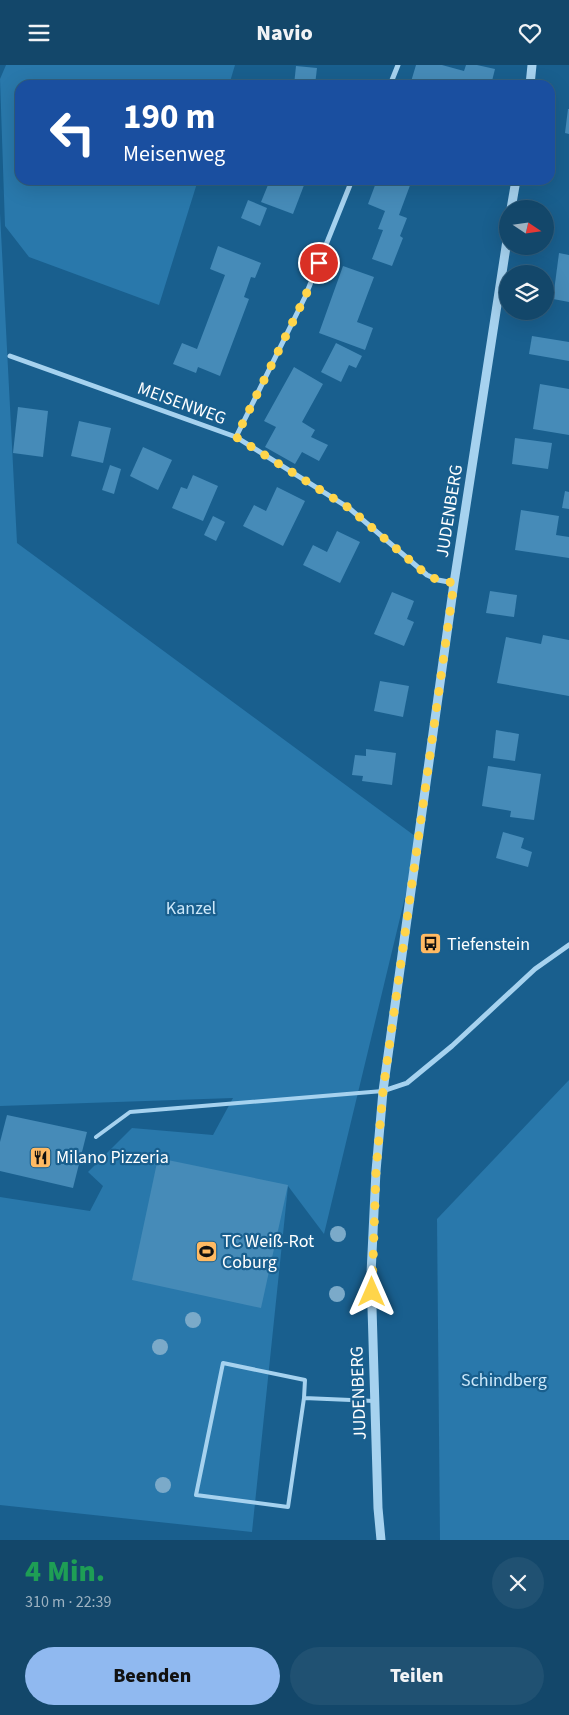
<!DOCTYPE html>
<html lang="de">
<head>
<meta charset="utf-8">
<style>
  body { margin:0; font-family:"Source Sans 3",sans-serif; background:#205172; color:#f1f3f6; height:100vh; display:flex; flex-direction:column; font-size:19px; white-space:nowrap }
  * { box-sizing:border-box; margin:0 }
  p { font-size:16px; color:#9db2c1 }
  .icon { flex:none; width:28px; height:28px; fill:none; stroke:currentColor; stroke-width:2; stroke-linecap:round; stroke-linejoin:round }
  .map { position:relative; height:1475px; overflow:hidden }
  .side { display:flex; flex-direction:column; background:#13476a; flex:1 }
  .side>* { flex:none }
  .banner { position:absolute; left:15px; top:15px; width:540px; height:105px; border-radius:15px; box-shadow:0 5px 20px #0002,0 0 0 1px #325f7e; background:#1a4fa0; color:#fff; overflow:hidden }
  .needle { width:32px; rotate:103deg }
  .controls { position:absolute; left:499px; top:135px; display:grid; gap:10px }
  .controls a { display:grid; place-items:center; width:55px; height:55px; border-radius:50%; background:#13476a; box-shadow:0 5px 20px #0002,0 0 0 1px #325f7e; font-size:25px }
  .pin { position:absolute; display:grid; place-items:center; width:42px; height:42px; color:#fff; margin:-21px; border:2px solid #fff; border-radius:50%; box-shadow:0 1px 5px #0007 }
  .me { position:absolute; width:55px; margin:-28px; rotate:0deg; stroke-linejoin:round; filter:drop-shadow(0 0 4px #0008) }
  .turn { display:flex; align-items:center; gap:18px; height:105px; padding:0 25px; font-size:22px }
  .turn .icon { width:65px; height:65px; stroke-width:2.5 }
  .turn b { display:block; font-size:35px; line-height:42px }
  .round { display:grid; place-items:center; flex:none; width:52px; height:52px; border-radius:26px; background:#205172 }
  .head { display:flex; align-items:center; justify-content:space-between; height:85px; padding:0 25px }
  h1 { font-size:30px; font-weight:800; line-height:38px; color:#1e9e55 }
  .action { display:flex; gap:10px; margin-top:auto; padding:10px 25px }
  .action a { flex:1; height:58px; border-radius:30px; background:#90b9f0; color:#111; font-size:20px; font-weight:800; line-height:58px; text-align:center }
  .action a+a { background:#205172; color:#f1f3f6 }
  header { display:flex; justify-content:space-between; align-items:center; height:65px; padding:0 25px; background:#13476a; font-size:22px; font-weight:800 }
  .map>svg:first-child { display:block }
  .green { fill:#2978ab }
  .building { fill:#468bb8 }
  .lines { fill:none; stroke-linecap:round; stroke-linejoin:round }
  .service { stroke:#a6d2ef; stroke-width:4 }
  .minor { stroke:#a6d2ef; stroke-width:5 }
  .tertiary { stroke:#a6d2ef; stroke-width:9 }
  .tree { fill:#7baac9 }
  .route { stroke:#ffd54a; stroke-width:9; stroke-dasharray:0 16.2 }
  .labels { text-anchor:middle; stroke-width:4.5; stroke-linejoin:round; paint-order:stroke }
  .street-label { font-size:18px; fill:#fff; stroke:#195f8e }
  .park-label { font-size:18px; fill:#cce8fa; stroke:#195f8e }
  .poi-label { font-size:18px; fill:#fff; stroke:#195f8e; text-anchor:start }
</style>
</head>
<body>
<header><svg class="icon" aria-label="menu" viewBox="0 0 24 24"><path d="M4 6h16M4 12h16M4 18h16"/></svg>Navio<svg class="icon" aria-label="heart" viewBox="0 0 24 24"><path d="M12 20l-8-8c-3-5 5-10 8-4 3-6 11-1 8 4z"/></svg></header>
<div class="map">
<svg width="569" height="1475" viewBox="0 0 569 1475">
  <rect width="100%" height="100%" fill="#195f8e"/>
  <g class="green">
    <polygon points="6,0 235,0 229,20 20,20 20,115 198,115 159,240 29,192 5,161 0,14"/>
    <polygon points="0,148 17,478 419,774 324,1169 288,1121 252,1467 0,1440 0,1132 90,1146 103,1121 88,1107 132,1063 213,1070 233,1033 0,1041"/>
    <polygon points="569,1015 569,1475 440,1475 437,1154"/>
  </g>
  <g class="building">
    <polygon points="416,0 442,0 464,6 466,0 477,0 495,4 491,20 410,20"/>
    <polygon points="296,1 317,3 315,20 294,20"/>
    <polygon points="568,44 569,44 569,69 565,68"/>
    <polygon points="270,115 306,115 293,149 261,137"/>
    <polygon points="377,115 412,115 399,150 407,153 400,171 403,173 392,201 372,194 383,165 378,164 385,146 368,139"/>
    <polygon points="248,135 267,143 260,161 241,153"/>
    <polygon points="218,181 261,198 255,213 251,212 244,232 249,234 220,311 198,302 196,308 173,299 182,278 197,284 225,210 210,204"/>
    <polygon points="559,188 569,190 569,237 553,234"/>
    <polygon points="343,201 374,212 357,257 373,263 365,285 319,268"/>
    <polygon points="532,271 569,277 569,296 529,289"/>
    <polygon points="336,278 362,291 356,303 349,300 341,317 321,307"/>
    <polygon points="294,302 323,319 302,357 315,365 311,372 328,380 319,396 302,387 295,399 265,382 276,362 264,356"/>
    <polygon points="540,319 569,324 569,370 533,364"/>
    <polygon points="18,342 48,346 43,392 13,388"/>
    <polygon points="79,356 111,363 103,398 71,391"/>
    <polygon points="515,373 552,378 548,404 512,399"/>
    <polygon points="143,382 172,395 158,425 130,411"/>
    <polygon points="110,400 121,404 114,429 102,425"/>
    <polygon points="193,410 218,421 203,456 172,443 181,422 187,424"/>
    <polygon points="277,422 305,436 283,481 243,461 254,440 266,446"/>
    <polygon points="565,426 569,427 569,444 562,443"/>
    <polygon points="521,445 559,451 556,470 569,472 569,493 515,485"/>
    <polygon points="213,451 225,457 216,476 204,470"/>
    <polygon points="337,466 360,477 340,518 303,500 313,480 327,487"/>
    <polygon points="490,526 517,530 514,552 486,548"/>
    <polygon points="392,527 414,536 407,554 414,557 404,581 374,569"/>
    <polygon points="543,570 569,575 569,631 497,618 506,572 541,579"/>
    <polygon points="380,616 409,621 403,652 374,646"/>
    <polygon points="496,665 519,669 515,696 493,693"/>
    <polygon points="366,684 396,688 392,720 362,716 363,711 352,710 355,690 366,691"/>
    <polygon points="488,701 541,709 534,755 510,752 511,746 482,741"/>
    <polygon points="503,767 524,773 521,783 532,787 528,802 496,793"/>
    <polygon points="7,1050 87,1067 73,1123 0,1106 0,1077"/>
    <polygon points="158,1093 288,1120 261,1243 132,1215"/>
  </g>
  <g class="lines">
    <g class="service">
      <polyline points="96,1072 130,1047 383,1026"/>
      <polyline points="304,1333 305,1315 223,1298 196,1430 288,1442 304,1333 374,1336"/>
    </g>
    <g class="minor">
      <polyline points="390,20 398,0"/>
      <polyline points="10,291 236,372 349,443 427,510 438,515 454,518"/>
      <polyline points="236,372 305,232 352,115"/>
      <polyline points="383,1026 407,1018 452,981 535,904 569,880"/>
    </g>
    <g class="tertiary">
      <polyline points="530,20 532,0"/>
      <polyline points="511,144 516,115"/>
      <polyline points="381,1475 378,1443 371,1209 376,1106 383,1026 454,518 508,169"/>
    </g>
  </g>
  <g class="tree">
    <circle cx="338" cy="1169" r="8"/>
    <circle cx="337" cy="1229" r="8"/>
    <circle cx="193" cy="1255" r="8"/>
    <circle cx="160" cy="1282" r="8"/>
    <circle cx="163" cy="1420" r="8"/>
  </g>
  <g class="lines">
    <polyline class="route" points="319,198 305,232 236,372 349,443 427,510 438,515 454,518 383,1026 376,1106 372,1227"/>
  </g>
  <defs>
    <symbol id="bus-square" viewBox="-11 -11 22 22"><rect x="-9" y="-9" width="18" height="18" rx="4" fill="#ffba63" stroke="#195f8e"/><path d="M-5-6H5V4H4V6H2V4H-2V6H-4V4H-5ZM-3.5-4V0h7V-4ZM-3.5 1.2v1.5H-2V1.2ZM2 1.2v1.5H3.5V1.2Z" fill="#111"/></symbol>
    <symbol id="restaurant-square" viewBox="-11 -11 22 22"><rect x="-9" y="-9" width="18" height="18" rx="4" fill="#ffba63" stroke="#195f8e"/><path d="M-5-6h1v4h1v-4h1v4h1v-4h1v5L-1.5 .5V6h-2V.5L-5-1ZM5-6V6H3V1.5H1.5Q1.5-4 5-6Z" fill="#111"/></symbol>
    <symbol id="stadium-square" viewBox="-11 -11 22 22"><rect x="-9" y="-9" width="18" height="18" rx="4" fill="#ffba63" stroke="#195f8e"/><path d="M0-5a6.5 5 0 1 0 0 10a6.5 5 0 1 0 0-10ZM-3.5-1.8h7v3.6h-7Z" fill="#111"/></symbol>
  </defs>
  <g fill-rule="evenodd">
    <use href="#bus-square" x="418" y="866" width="25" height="25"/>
    <use href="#restaurant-square" x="28" y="1080" width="25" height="25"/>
    <use href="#stadium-square" x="194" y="1174" width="25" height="25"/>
  </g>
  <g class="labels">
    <g class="street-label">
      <text transform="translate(182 338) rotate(20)" y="6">MEISENWEG</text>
      <text transform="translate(449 446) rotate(-81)" y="6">JUDENBERG</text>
      <text transform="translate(358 1328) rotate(-92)" y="6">JUDENBERG</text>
    </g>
    <g class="park-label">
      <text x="191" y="849">Kanzel</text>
      <text x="504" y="1321">Schindberg</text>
    </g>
    <g class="poi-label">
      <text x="447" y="885">Tiefenstein</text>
      <text x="56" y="1098">Milano Pizzeria</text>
      <text x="222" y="1182">TC Weiß-Rot<tspan x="222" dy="21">Coburg</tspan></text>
    </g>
  </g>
</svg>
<div class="controls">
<a><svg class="needle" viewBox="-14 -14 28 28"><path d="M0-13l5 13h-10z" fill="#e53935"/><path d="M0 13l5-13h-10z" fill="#9db2c1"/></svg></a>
<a><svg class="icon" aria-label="layers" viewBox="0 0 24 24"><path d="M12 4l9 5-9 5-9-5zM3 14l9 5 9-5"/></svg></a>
</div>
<div class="pin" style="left:319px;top:198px;background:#d93025"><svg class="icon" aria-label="arrive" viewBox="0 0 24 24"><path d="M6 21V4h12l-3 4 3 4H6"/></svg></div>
<svg class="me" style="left:372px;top:1227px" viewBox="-20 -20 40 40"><path d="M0-17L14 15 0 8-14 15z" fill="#ffd54a" stroke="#fff" stroke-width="4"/></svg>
<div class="banner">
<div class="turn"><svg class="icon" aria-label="left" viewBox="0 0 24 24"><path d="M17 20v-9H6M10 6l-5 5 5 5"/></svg><div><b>190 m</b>Meisenweg</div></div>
</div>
</div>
<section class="side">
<div class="head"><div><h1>4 Min.</h1><p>310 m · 22:39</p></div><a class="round"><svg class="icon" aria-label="close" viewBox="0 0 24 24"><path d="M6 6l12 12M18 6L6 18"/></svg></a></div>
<div class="action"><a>Beenden</a><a>Teilen</a></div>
</section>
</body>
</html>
